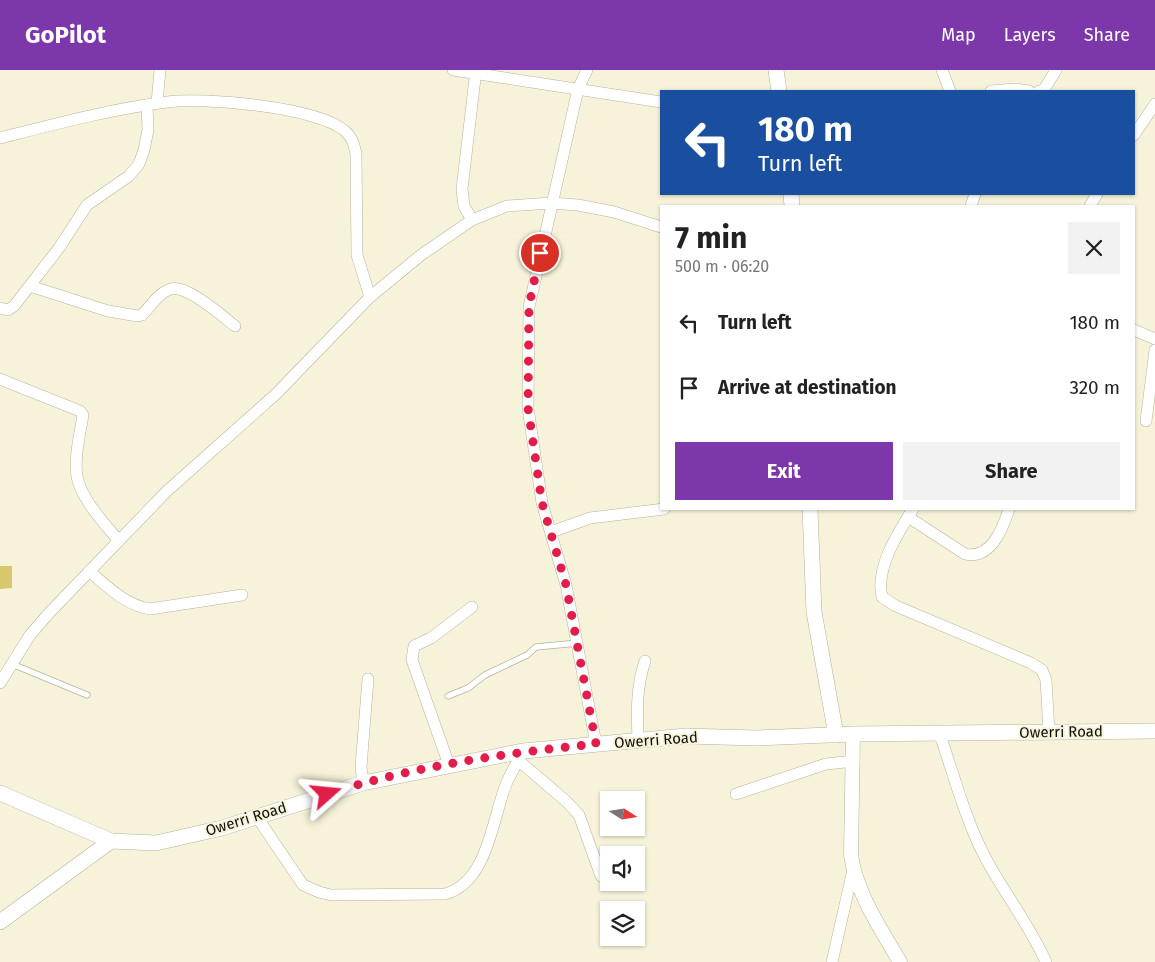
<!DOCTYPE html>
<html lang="en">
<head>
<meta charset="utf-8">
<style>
  body { margin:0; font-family:"Fira Sans",sans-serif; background:#f2f2f2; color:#222; height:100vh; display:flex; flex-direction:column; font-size:19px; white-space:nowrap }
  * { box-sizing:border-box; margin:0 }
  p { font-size:16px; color:#767676 }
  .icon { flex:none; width:28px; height:28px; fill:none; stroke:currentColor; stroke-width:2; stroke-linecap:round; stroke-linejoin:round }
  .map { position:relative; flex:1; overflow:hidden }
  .panel { position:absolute; left:660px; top:135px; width:475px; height:305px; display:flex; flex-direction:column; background:#fff; border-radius:0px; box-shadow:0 1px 4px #0004 }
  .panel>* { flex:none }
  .banner { position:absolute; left:660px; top:20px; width:475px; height:105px; border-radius:0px; box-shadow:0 1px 4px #0004; background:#1a4fa0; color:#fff; overflow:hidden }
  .needle { width:32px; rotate:102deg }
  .fabs { position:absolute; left:600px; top:721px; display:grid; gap:10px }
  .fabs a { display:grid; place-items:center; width:45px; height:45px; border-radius:0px; background:#fff; box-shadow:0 1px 4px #0004; font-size:25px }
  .pin { position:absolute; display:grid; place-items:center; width:42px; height:42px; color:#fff; margin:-21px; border:2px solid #fff; border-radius:50%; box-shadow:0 1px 5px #0007 }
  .me { position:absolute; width:55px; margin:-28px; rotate:72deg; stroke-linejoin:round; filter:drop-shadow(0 0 4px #0008) }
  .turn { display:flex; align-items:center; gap:18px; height:105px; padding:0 15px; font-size:22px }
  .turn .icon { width:65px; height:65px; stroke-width:2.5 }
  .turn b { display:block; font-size:35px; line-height:42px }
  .round { display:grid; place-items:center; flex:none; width:52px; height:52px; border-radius:0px; background:#f2f2f2 }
  .summary { display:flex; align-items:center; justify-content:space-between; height:85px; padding:0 15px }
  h1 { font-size:30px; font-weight:700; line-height:38px }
  .cta { display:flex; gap:10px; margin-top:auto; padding:10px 15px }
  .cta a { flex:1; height:58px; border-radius:0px; background:#7c37aa; color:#fff; font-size:20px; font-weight:700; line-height:58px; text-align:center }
  .cta a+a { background:#f2f2f2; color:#222 }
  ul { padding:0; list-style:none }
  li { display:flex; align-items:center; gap:15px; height:65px; padding:0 15px }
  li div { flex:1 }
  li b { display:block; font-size:19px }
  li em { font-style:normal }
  header { display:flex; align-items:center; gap:30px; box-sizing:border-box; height:70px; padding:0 25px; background:#7c37aa; color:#fff }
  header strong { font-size:24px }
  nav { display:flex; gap:28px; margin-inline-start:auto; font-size:18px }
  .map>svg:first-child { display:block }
  .building { fill:#d7c76d }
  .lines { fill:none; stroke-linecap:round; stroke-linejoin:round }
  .service-casing { stroke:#b6b29b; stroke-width:7 }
  .minor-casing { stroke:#b6b29b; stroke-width:12 }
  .tertiary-casing { stroke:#b6b29b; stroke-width:15 }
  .secondary-casing { stroke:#b6b29b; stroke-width:16 }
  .service { stroke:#fff; stroke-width:5.5 }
  .minor { stroke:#fff; stroke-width:11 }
  .tertiary { stroke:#fff; stroke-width:14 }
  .secondary { stroke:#fff; stroke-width:15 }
  .route { stroke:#e11d48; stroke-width:9; stroke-dasharray:0 16.2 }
  .labels { text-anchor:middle; stroke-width:4; stroke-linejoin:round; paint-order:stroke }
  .street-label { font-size:15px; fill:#111008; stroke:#f7f3da }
</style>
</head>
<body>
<header>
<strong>GoPilot</strong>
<nav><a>Map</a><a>Layers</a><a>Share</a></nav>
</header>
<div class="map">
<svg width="1155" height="892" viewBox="0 0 1155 892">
  <rect width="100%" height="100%" fill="#f7f3da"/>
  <polygon class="building" points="0,496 12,496 12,518 0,519"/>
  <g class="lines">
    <defs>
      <g id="service">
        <polyline points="12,594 87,625"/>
        <polyline points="448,626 468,618 485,605 527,585 536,577 578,573"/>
      </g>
      <g id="minor">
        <polyline points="453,0 661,32"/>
        <polyline points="587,0 578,19 529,237 528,338 542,433 566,515 596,674"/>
        <polyline points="942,0 950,21"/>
        <polyline points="991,21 1015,19 1029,21"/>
        <polyline points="1039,21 1043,21 1056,0"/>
        <polyline points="157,33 160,0"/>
        <polyline points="1134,65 1155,34"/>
        <path d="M0,68C55,54 111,39 167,32C204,27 318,37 345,61C353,68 354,75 356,84L357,185L370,227"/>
        <polyline points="971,136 975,124"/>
        <polyline points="1090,136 1097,124"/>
        <polyline points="472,150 464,136 462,119 476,0"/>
        <path d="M30,216L108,241L138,246L142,245C150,237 158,224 168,220C184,211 222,246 235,256"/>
        <polyline points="0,238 8,240 14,236 59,178 87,135 129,106 139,94 144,80 148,60 147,35"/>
        <polyline points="1134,260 1155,269"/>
        <path d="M0,309L80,341L83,345C80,364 74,387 77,407C82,430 104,453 119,471"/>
        <polyline points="1146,351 1155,280"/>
        <path d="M913,439C898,463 875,498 882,527L896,536L1031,593L1042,600L1046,610L1049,662"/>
        <path d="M908,447L965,484C991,490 1003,458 1009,439"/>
        <polyline points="551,462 590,448 664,439"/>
        <path d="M89,501C108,517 125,535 150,539L242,525"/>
        <polyline points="0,613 30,565 50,542 167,421 276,324 370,227 421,185 472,150 507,136 551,133 578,135 614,142 661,157"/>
        <path d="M940,665C954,705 965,749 985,787C1004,823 1029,854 1046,892"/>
        <path d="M638,670C637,642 636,618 645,591"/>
        <polyline points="518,690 567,732 579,745 601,806"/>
        <polyline points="449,695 412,590 414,576 431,568 472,537"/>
        <polyline points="363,713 361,697 368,609"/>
        <polyline points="736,724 826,694 854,691"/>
        <path d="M257,747L303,815L319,822L331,825L445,824C489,812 492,747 507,712C512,701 518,691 523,681"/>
        <polyline points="832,892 853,800"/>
      </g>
      <path id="tertiary" d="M853,664L851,785C856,823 881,859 900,892"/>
      <g id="secondary">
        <polyline points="776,0 779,21"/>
        <polyline points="791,124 792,136"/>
        <polyline points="810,439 814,542 836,665"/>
        <polyline points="0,723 111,771 156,773 222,758 363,713 523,681 686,666 756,668 853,664 1155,661"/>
        <polyline points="0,852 111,771"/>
      </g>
    </defs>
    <use href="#service" class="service-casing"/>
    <use href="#minor" class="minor-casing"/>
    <use href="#tertiary" class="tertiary-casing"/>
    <use href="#secondary" class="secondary-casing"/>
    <use href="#service" class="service"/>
    <use href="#minor" class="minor"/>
    <use href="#tertiary" class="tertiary"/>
    <use href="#secondary" class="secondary"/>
  </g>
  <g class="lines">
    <path class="route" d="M327,724C414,696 506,683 596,674L566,515L542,433L528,338L529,236L540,183"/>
  </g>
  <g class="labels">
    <g class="street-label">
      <text transform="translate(1061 662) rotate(-1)" y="5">Owerri Road</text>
      <text transform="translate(656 670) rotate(-4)" y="5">Owerri Road</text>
      <text transform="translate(246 749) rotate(-17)" y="5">Owerri Road</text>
    </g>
  </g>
</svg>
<div class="fabs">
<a><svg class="needle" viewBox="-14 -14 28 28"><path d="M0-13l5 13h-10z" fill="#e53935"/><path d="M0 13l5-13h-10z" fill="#767676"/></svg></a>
<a><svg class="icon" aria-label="sound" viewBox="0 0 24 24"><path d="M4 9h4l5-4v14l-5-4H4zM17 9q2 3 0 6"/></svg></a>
<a><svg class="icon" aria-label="layers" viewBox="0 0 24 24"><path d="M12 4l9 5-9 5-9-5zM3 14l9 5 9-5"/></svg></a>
</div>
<div class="pin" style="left:540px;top:183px;background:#d93025"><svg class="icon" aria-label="arrive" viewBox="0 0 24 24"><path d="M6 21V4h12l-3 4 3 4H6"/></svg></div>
<svg class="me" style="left:327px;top:724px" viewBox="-20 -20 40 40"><path d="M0-17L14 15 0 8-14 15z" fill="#e11d48" stroke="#fff" stroke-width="4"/></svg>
<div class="banner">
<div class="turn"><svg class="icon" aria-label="left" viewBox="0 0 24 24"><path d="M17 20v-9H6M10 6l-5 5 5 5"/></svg><div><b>180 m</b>Turn left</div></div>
</div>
<section class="panel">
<div class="summary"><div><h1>7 min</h1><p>500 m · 06:20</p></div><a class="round"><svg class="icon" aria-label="close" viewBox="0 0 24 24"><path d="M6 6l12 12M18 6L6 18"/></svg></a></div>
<ul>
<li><svg class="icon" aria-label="left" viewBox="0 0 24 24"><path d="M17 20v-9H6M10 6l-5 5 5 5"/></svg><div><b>Turn left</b></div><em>180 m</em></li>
<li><svg class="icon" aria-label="arrive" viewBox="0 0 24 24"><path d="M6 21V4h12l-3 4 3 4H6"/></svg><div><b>Arrive at destination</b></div><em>320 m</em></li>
</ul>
<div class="cta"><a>Exit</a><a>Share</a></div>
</section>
</div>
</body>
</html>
